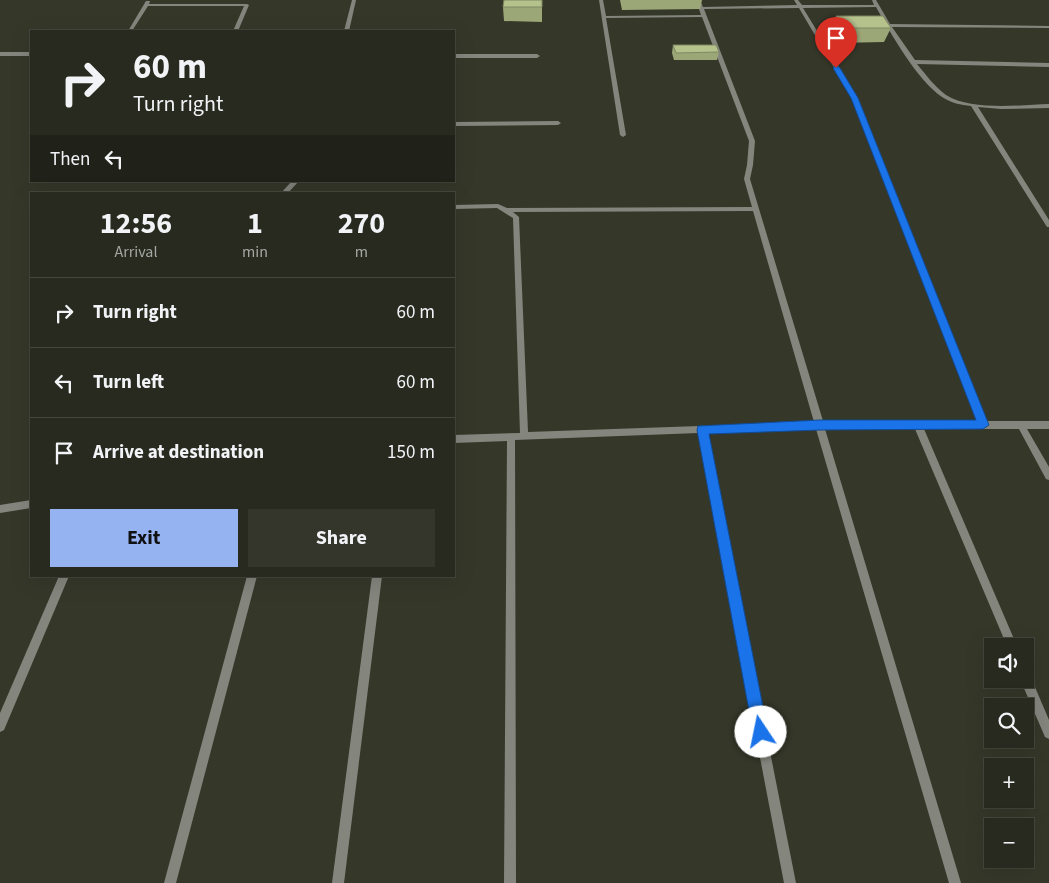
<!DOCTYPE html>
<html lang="en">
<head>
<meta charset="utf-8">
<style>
  body { margin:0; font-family:"Source Sans 3",sans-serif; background:#34362c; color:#f1f3f6; height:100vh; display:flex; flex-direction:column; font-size:19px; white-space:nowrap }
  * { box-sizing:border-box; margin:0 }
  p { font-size:16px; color:#a5a7a4 }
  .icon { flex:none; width:28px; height:28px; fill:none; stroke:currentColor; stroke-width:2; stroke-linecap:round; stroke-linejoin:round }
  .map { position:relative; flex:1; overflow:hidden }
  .side { position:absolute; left:30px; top:192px; width:425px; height:385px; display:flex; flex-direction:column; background:#282a1f; border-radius:0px; box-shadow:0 5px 20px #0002,0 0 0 1px #44463d }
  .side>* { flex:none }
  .hud { position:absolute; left:30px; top:30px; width:425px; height:152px; border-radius:0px; box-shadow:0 5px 20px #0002,0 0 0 1px #44463d; background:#282a1f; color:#f1f3f6; overflow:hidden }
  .buttons { position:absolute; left:984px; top:638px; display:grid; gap:10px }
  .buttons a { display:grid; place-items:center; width:50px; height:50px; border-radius:0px; background:#282a1f; box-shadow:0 5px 20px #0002,0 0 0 1px #44463d; font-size:25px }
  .pin { position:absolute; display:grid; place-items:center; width:42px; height:42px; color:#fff; margin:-51px -21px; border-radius:50% 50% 50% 0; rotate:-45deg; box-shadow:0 0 5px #0007 }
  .pin .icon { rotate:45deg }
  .me { position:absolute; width:55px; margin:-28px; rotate:349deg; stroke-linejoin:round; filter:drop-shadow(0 0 4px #0008) }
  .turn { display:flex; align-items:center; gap:18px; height:105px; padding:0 20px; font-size:22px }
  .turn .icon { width:65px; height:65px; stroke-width:2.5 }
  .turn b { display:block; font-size:35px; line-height:42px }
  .then { display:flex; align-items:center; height:48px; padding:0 20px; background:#0003; gap:10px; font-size:19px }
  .eta { display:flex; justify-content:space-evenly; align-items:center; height:85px; text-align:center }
  .eta b { font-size:30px; font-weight:700; line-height:35px }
  .cta { display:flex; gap:10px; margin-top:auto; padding:10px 20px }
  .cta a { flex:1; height:58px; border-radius:0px; background:#95b2f1; color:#111; font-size:20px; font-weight:700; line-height:58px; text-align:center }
  .cta a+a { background:#34362c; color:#f1f3f6 }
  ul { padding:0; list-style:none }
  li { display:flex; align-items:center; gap:15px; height:70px; padding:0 20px; border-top:1px solid #44463d }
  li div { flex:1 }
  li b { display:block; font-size:19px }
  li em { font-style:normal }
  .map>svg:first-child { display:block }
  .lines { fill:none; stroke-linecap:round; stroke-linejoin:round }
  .minor { fill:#84867e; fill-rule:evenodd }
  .wall { fill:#9ca778 }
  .building { fill:#b5c28c; stroke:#7f8862 }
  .route { fill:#1a73e8; stroke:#114b97 }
</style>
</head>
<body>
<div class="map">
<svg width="1049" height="883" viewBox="0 0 1049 883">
  <rect width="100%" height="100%" fill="#353829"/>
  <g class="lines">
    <g class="minor">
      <polygon points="352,0 356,0 349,31 344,31"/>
      <path d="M599,0H603L606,16L701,15L696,0H700L703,7L797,5L794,0H798L802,5H874L872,0H876L890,24L1049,26V28L892,27L915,60L1049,63V67L917,64C926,75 935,87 946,95C971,111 1020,105 1049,104V108L1001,109L978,107L1049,220V227H1047L971,106C961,105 951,103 942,97C917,80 891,34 876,7L803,8L858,98L986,421H1049V429H1027L1049,467V480L1046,479L1019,429H924L1017,646H1007L915,429H825L961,883H949L816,429L707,433L796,883H784L698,433L515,440L516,883H504L507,441L454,443V435L520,433L513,218L497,208L454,209V205L498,204L507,208L752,207L744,179L747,165L749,141L702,17L606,18L626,135L623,137L620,135ZM799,8L852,98L977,421H823L750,179L753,165L755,141L704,9ZM753,211L814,422L528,432L519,217L513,212Z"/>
      <polygon points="146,1 150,1 149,4 247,4 249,5 238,31 233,31 244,6 148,6 132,31 128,31"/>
      <rect x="0" y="52" width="31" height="4"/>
      <polygon points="454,54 537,54 540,56 537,58 454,58"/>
      <polygon points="454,122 558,121 561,123 558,125 454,126"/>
      <polygon points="292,181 299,181 287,194 280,194"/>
      <polygon points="31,500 31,508 0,513 0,505"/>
      <polygon points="59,576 69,576 4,730 0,732 0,713"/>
      <polygon points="247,576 257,576 176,883 164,883"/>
      <polygon points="372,576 382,576 344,883 332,883"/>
      <polygon points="1025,672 1029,673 1049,720 1049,739 1045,737 1020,679 1025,679"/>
    </g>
  </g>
  <g class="wall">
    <polygon points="542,0 542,22 504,21 503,7"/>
    <polygon points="620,0 702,0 700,9 622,10"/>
    <polygon points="836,16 891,28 884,42 837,43 831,30"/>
    <polygon points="673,45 719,52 717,60 674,60 672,53"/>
  </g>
  <g class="building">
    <polygon points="504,0 542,0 542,7 503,7"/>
    <polygon points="836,16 883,16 891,28 843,28"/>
    <polygon points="673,45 716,45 719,52 676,53"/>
  </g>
  <polygon class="route" points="836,65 840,68 858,98 989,425 983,429 820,430 709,434 768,732 766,737 761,739 756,737 753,732 697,430 698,426 820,420 976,420 851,98 833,68"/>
</svg>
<div class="buttons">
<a><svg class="icon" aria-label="sound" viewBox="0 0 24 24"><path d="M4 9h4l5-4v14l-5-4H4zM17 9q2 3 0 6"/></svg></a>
<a><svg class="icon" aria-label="search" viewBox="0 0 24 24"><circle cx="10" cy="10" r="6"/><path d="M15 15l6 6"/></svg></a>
<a>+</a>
<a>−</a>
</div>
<div class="pin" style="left:836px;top:68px;background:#d93025"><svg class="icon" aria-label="arrive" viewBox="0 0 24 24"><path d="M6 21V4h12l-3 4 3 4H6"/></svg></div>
<svg class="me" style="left:761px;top:732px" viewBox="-20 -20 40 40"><circle r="19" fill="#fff"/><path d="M0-13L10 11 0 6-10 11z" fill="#1a73e8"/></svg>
<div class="hud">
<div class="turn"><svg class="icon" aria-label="right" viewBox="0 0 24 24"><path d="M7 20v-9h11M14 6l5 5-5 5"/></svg><div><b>60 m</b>Turn right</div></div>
<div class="then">Then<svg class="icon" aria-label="left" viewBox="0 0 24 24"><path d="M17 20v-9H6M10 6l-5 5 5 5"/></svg></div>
</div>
<section class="side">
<div class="eta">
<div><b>12:56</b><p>Arrival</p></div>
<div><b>1</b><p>min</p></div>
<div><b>270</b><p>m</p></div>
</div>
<ul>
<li><svg class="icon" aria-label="right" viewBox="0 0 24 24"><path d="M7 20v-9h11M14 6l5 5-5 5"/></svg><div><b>Turn right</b></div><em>60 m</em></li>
<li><svg class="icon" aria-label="left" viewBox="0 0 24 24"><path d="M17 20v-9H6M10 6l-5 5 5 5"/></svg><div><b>Turn left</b></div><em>60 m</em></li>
<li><svg class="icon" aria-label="arrive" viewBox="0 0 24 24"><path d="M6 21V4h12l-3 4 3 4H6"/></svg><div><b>Arrive at destination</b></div><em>150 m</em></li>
</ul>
<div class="cta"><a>Exit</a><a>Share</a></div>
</section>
</div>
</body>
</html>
